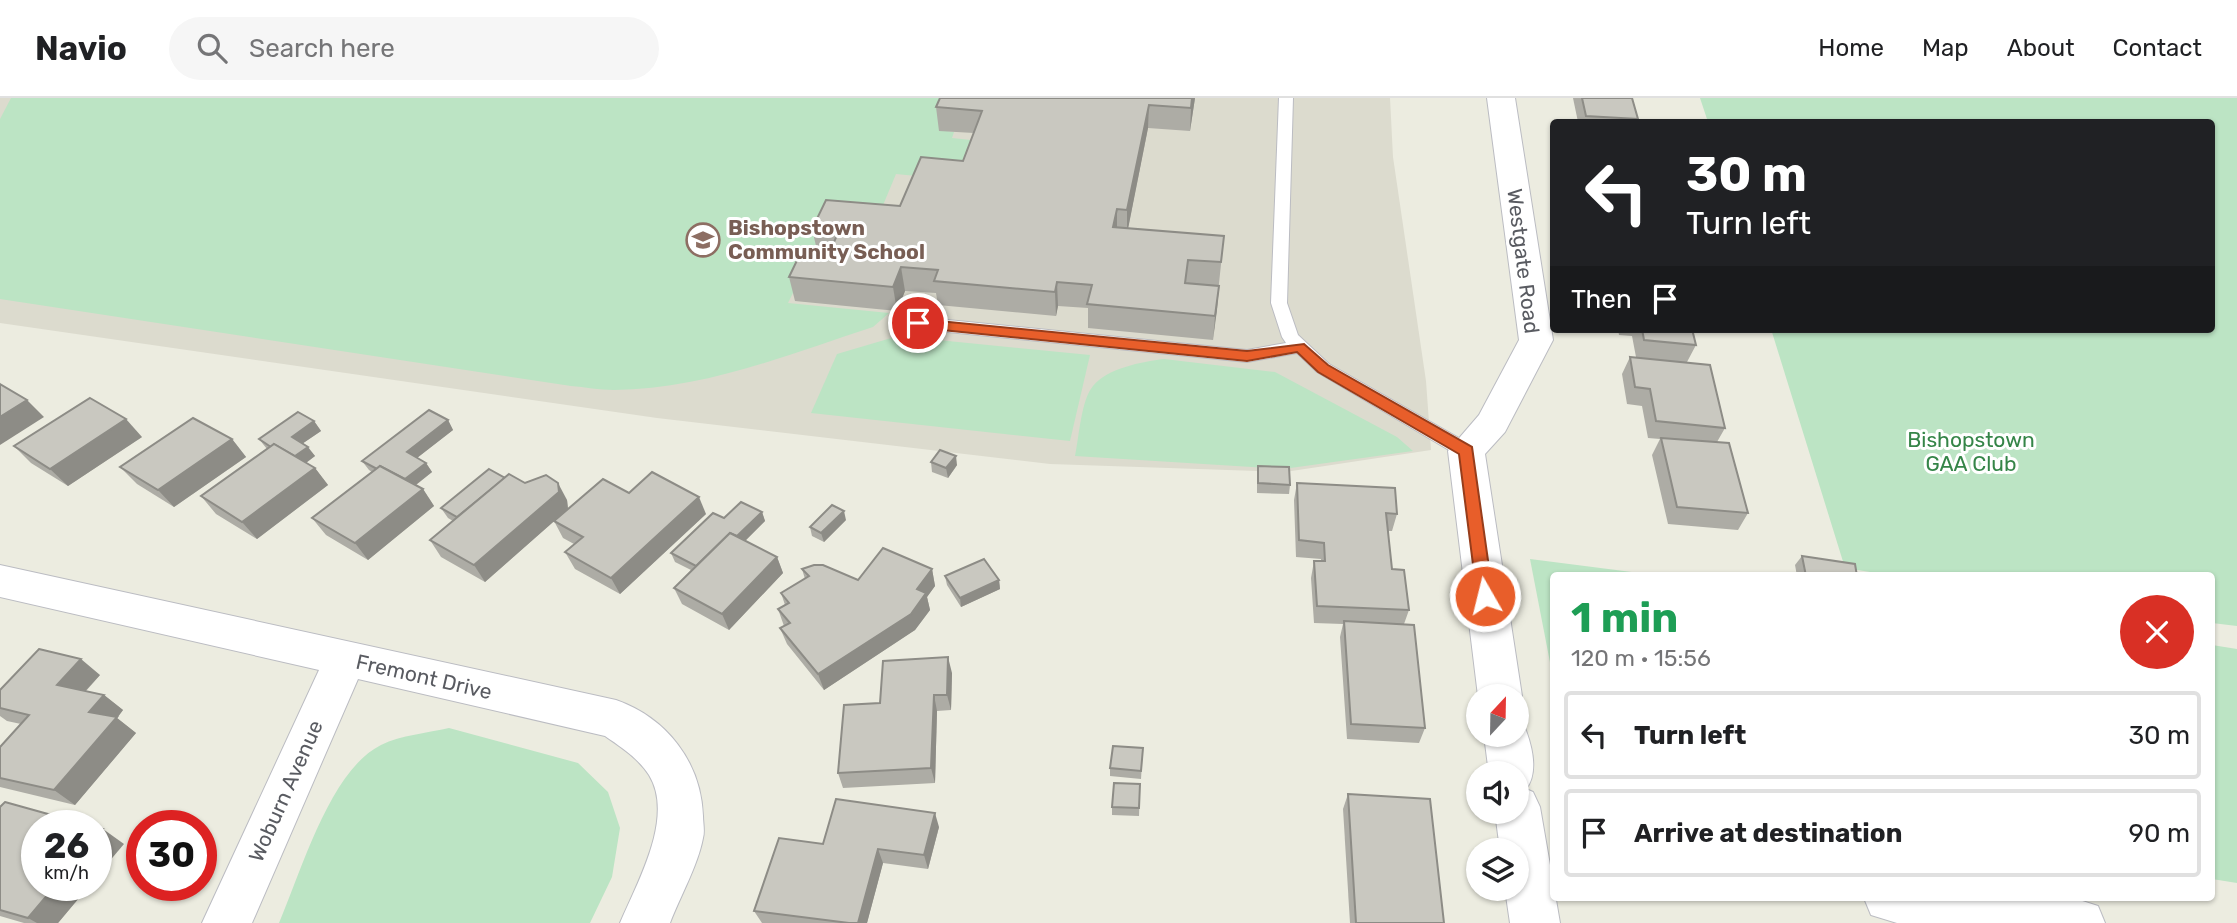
<!DOCTYPE html>
<html lang="en">
<head>
<meta charset="utf-8">
<style>
  body { margin:0; font-family:Rubik,sans-serif; background:#f6f6f6; color:#202124; height:100vh; display:flex; flex-direction:column; font-size:26px; white-space:nowrap }
  * { box-sizing:border-box; margin:0 }
  p { font-size:23px; color:#757577 }
  .icon { flex:none; width:38px; height:38px; fill:none; stroke:currentColor; stroke-width:2; stroke-linecap:round; stroke-linejoin:round }
  .map { position:relative; flex:1; overflow:hidden }
  .details { position:absolute; left:1550px; top:474px; width:665px; height:329px; display:flex; flex-direction:column; background:#fff; border-radius:7px; box-shadow:0 2px 5px #0004 }
  .details>* { flex:none }
  .guide { position:absolute; left:1550px; top:21px; width:665px; height:214px; border-radius:7px; box-shadow:0 2px 5px #0004; background:#202124; color:#fff; overflow:hidden }
  .needle { width:46px; rotate:22deg }
  .fabs { position:absolute; left:1466px; top:586px; display:grid; gap:14px }
  .fabs a { display:grid; place-items:center; width:63px; height:63px; border-radius:50%; background:#fff; box-shadow:0 2px 5px #0004; font-size:35px }
  .speed { position:absolute; left:21px; top:712px; display:flex; gap:14px; font-size:35px; font-weight:700; text-align:center }
  .speed>* { display:grid; place-content:center; width:91px; height:91px; border-radius:50%; background:#fff; box-shadow:0 2px 5px #0004; line-height:1 }
  .speed small { font-size:18px; font-weight:400 }
  .speed .limit { border:10px solid #d22; background:#fff; color:#111 }
  .pin { position:absolute; display:grid; place-items:center; width:60px; height:60px; color:#fff; margin:-30px; border:4px solid #fff; border-radius:50%; box-shadow:0 2px 7px #0007 }
  .me { position:absolute; width:77px; margin:-38px; rotate:352deg; stroke-linejoin:round; filter:drop-shadow(0 0 5px #0008) }
  .turn { display:flex; align-items:center; gap:24px; height:147px; padding:0 21px; font-size:32px }
  .turn .icon { width:91px; height:91px; stroke-width:2.5 }
  .turn b { display:block; font-size:49px; line-height:60px }
  .then { display:flex; align-items:center; height:66px; padding:0 21px; background:#0003; gap:14px; font-size:26px }
  .round { display:grid; place-items:center; flex:none; width:74px; height:74px; border-radius:37px; background:#f6f6f6 }
  .overview { display:flex; align-items:center; justify-content:space-between; height:119px; padding:0 21px }
  h1 { font-size:42px; font-weight:700; line-height:52px; color:#1e9e55 }
  ul { padding:0; list-style:none }
  li { display:flex; align-items:center; gap:21px; height:88px; margin:0 14px 10px; padding:0 7px; border:4px solid #e0e0e0; border-radius:7px }
  li div { flex:1 }
  li b { display:block; font-size:26px }
  li em { font-style:normal }
  header { display:flex; align-items:center; gap:42px; box-sizing:border-box; height:98px; padding:0 35px; background:#fff; border-bottom:2px solid #e0e0e0 }
  header strong { font-size:33px }
  nav { display:flex; gap:38px; margin-inline-start:auto; font-size:24px }
  .search { width:490px; height:63px; background:#f6f6f6; display:flex; align-items:center; gap:18px; box-sizing:border-box; padding:0 24px; border-radius:38px; color:#757577; font-size:26px }
  .map>svg:first-child { display:block }
  .education { fill:#dcdbce }
  .green { fill:#bce4c4 }
  .lines { fill:none; stroke-linecap:round; stroke-linejoin:round }
  .lane-casing { stroke:#bbbcc2; stroke-width:2 }
  .street-casing { stroke:#bbbcc2; stroke-width:2 }
  .lane { fill:#fff; fill-rule:evenodd }
  .street { fill:#fff; fill-rule:evenodd }
  .wall { fill:#adaca5 }
  .shaded-wall { fill:#8d8c86 }
  .building { fill:#c9c8c0; stroke:#8d8c86; stroke-width:2 }
  .route { fill:#e85e2a; stroke:#973d1b; stroke-width:2 }
  .labels { text-anchor:middle; stroke-width:6; stroke-linejoin:round; paint-order:stroke }
  .education-label { font-size:21px; font-weight:bold; fill:#785e54; stroke:#fff; text-anchor:start }
  .street-label { font-size:21px; fill:#595b61; stroke:#fff }
  .park-label { font-size:21px; fill:#358548; stroke:#fff }
</style>
</head>
<body>
<header>
<strong>Navio</strong>
<div class="search"><svg class="icon" aria-label="search" viewBox="0 0 24 24"><circle cx="10" cy="10" r="6"/><path d="M15 15l6 6"/></svg>Search here</div>
<nav><a>Home</a><a>Map</a><a>About</a><a>Contact</a></nav>
</header>
<div class="map">
<svg width="2237" height="825" viewBox="0 0 2237 825">
  <rect width="100%" height="100%" fill="#ecece0"/>
  <polygon class="education" points="0,0 1390,0 1393,59 1426,283 1431,352 1285,374 1050,366 657,320 0,225"/>
  <g class="green">
    <path d="M11,0H953L940,32L954,34L952,40L971,42L957,82L896,76L876,124L830,120L788,205L889,215L873,229C790,256 702,292 614,292C599,292 585,289 571,288L0,201V21Z"/>
    <polygon points="1700,0 2237,0 2237,528 2212,525 2212,478 1895,478 1845,470 1771,231 2212,231 2212,24 1708,24"/>
    <polygon points="898,238 1090,257 1070,343 811,315 837,256"/>
    <path d="M1164,261L1275,274L1397,339L1413,353L1283,371L1075,358C1079,340 1081,302 1093,288C1108,270 1141,264 1164,261Z"/>
    <polygon points="1530,461 1663,478 1554,478 1554,585"/>
    <polygon points="2212,547 2237,551 2237,785 2212,781"/>
    <path d="M449,630L578,665L608,694L620,730L612,779L590,825H279C301,774 330,672 381,647C401,637 428,635 449,630Z"/>
  </g>
  <g class="lines">
    <defs>
      <polygon id="lane" points="1279,0 1293,0 1287,205 1298,237 1329,266 1473,348 1475,353 1473,358 1459,358 1317,274 1297,255 1247,264 918,231 910,225 918,219 1247,252 1286,245 1282,239 1271,205"/>
      <g id="street">
        <polygon points="1487,0 1515,0 1553,242 1505,334 1485,356 1522,598 1517,607 1517,598 1478,598 1448,353 1479,317 1519,242"/>
        <path d="M0,467L616,602C667,620 701,664 703,718C703,725 705,733 703,740C698,767 680,799 670,825H620C637,785 675,719 649,677C638,660 621,649 605,638L358,581L252,825H202L319,572L0,499Z"/>
        <path d="M1517,621L1522,623C1531,643 1540,673 1526,691L1533,694L1540,709L1560,825H1510L1505,791H1517V752H1500L1495,714H1517V676H1489L1484,637H1517Z"/>
        <polygon points="1864,800 2073,800 2098,808 2105,825 1897,825 1871,817"/>
      </g>
    </defs>
    <use href="#lane" class="lane-casing"/>
    <use href="#street" class="street-casing"/>
    <use href="#lane" class="lane"/>
    <use href="#street" class="street"/>
  </g>
  <g class="wall">
    <polygon points="1195,0 1190,33 1148,30 1128,130 1224,138 1213,242 1088,230 1088,210 1058,208 1056,218 938,207 936,195 905,193 897,213 795,203 789,179 817,152 812,131 900,108 963,63 974,35 939,33 936,9"/>
    <polygon points="1573,0 1632,0 1638,21 1637,24 1578,24"/>
    <polygon points="1618,231 1692,231 1696,247 1687,264 1725,330 1717,344 1748,415 1738,432 1668,426 1652,357 1660,341 1648,340 1642,308 1627,306 1622,276 1630,259 1636,259 1632,238 1619,237"/>
    <polygon points="448,322 453,332 417,360 426,365 432,374 416,387 423,391 434,408 368,462 326,437 312,420 372,374 369,372 362,363"/>
    <polygon points="314,323 321,333 303,345 315,358 306,365 315,370 328,387 257,441 216,416 201,398 267,351 259,341"/>
    <polygon points="142,339 68,388 31,365 14,348"/>
    <polygon points="232,341 246,359 174,409 137,386 120,369"/>
    <polygon points="931,364 957,367 948,380 932,374"/>
    <polygon points="1258,368 1290,387 1289,396 1257,395 1257,377"/>
    <polygon points="505,380 525,385 567,402 568,411 629,395 706,416 620,496 575,471 565,454 574,446 563,440 554,423 485,484 441,459 430,442 453,423 448,420 441,410"/>
    <polygon points="1297,385 1397,416 1392,433 1388,433 1392,471 1409,512 1404,526 1425,630 1419,645 1347,641 1340,539 1343,526 1314,525 1311,480 1314,463 1321,463 1321,461 1296,459 1294,402"/>
    <polygon points="762,414 765,423 745,443 777,459 783,475 729,532 682,506 674,490 691,472 675,464 671,455 724,420"/>
    <polygon points="846,422 824,444 812,438 810,429"/>
    <polygon points="1802,458 1857,478 1797,478 1795,467"/>
    <polygon points="802,471 858,482 932,471 935,488 927,499 930,512 915,532 824,592 787,546 780,530 784,528 778,511 785,507 781,495 805,481"/>
    <polygon points="945,478 999,482 1000,491 961,509 947,487"/>
    <polygon points="952,575 951,612 937,613 935,685 843,690 838,675 880,605"/>
    <polygon points="100,577 86,593 104,597 123,612 117,620 136,635 75,707 0,689 0,649 21,626 7,623 0,618 0,592"/>
    <polygon points="1143,650 1141,681 1110,678 1110,670"/>
    <polygon points="1140,686 1139,718 1112,717 1112,709"/>
    <polygon points="1348,696 1444,825 1350,825 1343,711"/>
    <polygon points="0,709 37,788 89,788 58,825 24,825 0,818"/>
    <polygon points="939,729 928,771 883,765 867,825 762,825 754,813 823,746"/>
  </g>
  <g class="shaded-wall">
    <polygon points="1192,0 1195,0 1190,33 1191,10"/>
    <polygon points="1149,7 1148,30 1127,136 1127,112"/>
    <polygon points="1117,111 1117,135 1113,129"/>
    <polygon points="901,169 905,193 897,213 893,189"/>
    <polygon points="1057,184 1058,208 1056,218 1055,194"/>
    <polygon points="1219,188 1217,212 1213,242 1215,218"/>
    <polygon points="27,302 44,319 0,347 0,319"/>
    <polygon points="126,321 142,339 68,388 50,371"/>
    <polygon points="448,322 453,332 413,363 407,354"/>
    <polygon points="314,323 321,333 299,348 292,339"/>
    <polygon points="232,341 246,359 174,409 158,392"/>
    <polygon points="308,349 315,358 299,370 291,361"/>
    <polygon points="956,358 957,367 948,380 946,370"/>
    <polygon points="426,365 432,374 408,393 401,384"/>
    <polygon points="315,370 328,387 257,441 242,424"/>
    <polygon points="558,385 567,402 568,411 485,484 474,467"/>
    <polygon points="423,391 434,408 368,462 355,445"/>
    <polygon points="699,399 706,416 620,496 611,480"/>
    <polygon points="844,413 846,422 824,444 821,435"/>
    <polygon points="762,414 765,423 707,481 703,472"/>
    <polygon points="777,459 783,475 729,532 722,516"/>
    <polygon points="932,471 935,488 927,499 930,512 915,532 824,592 818,576 917,491"/>
    <polygon points="999,482 1000,491 961,509 960,500"/>
    <polygon points="948,559 952,575 951,612 947,597"/>
    <polygon points="81,561 100,577 77,602 57,587"/>
    <polygon points="104,597 123,612 117,620 136,635 75,707 54,692 89,614"/>
    <polygon points="934,597 937,613 935,685 931,670"/>
    <polygon points="935,715 939,729 928,771 924,757"/>
    <polygon points="103,731 124,746 96,779 96,739"/>
    <polygon points="878,751 883,765 867,825 858,825"/>
    <polygon points="55,788 89,788 58,825 37,825 28,820"/>
  </g>
  <g class="building">
    <polygon points="940,0 1192,0 1191,10 1149,7 1127,112 1117,111 1113,129 1224,138 1221,164 1188,162 1185,185 1219,188 1215,218 1087,206 1092,187 1057,184 1055,194 934,183 938,172 901,169 893,189 789,179 803,150 830,153 839,133 812,131 826,102 900,108 921,59 963,63 982,13 936,9"/>
    <polygon points="1582,0 1632,0 1638,21 1586,18"/>
    <polygon points="1642,231 1692,231 1696,247 1644,242"/>
    <polygon points="1630,259 1710,267 1725,330 1656,323 1650,291 1635,289"/>
    <polygon points="0,286 27,302 0,319"/>
    <polygon points="90,300 126,321 50,371 14,348"/>
    <polygon points="429,312 448,322 407,354 426,365 405,381 380,368 377,371 362,363"/>
    <polygon points="298,314 314,323 292,339 308,349 295,358 274,346 271,349 259,341"/>
    <polygon points="193,320 232,341 158,392 120,369"/>
    <polygon points="1661,340 1729,345 1748,415 1677,409"/>
    <polygon points="274,346 315,370 242,424 201,398"/>
    <polygon points="940,352 956,358 946,370 931,364"/>
    <polygon points="380,368 423,391 355,445 312,420"/>
    <polygon points="1258,368 1289,369 1290,387 1258,385"/>
    <polygon points="489,371 505,380 457,419 441,410"/>
    <polygon points="652,374 699,399 611,480 565,454 583,439 554,423 603,381 629,395"/>
    <polygon points="509,376 525,385 546,377 558,385 559,394 474,467 430,442"/>
    <polygon points="1297,385 1395,390 1397,416 1386,415 1392,471 1404,472 1409,512 1317,508 1314,463 1325,463 1324,445 1299,442"/>
    <polygon points="741,404 762,414 737,438 730,435 696,468 671,455 713,415 724,420"/>
    <polygon points="832,407 844,413 821,435 810,429"/>
    <polygon points="730,435 777,459 722,516 674,490"/>
    <polygon points="883,450 932,471 917,491 926,495 911,516 818,576 780,530 790,525 778,511 789,505 781,495 809,478 802,471 814,467 823,467 858,482"/>
    <polygon points="1802,458 1855,466 1857,478 1806,478"/>
    <polygon points="984,461 999,482 960,500 945,478"/>
    <polygon points="1344,523 1414,527 1425,630 1351,626"/>
    <polygon points="39,551 81,561 57,587 104,597 89,614 117,619 54,692 0,680 0,649 29,617 0,610 0,592"/>
    <polygon points="948,559 947,597 934,597 931,670 838,675 844,607 880,605 883,563"/>
    <polygon points="1113,648 1143,650 1141,673 1110,670"/>
    <polygon points="1114,685 1140,686 1139,710 1112,709"/>
    <polygon points="1348,696 1430,701 1444,825 1356,825"/>
    <polygon points="836,701 935,715 924,757 878,751 858,825 849,825 754,813 779,740 823,746"/>
    <polygon points="5,704 91,728 37,728 37,788 55,788 28,820 0,812 0,709"/>
    <polygon points="96,729 103,731 96,739"/>
  </g>
  <polygon class="route" points="918,221 1247,253 1304,246 1328,267 1472,349 1493,498 1491,503 1479,503 1477,498 1459,356 1318,274 1297,254 1247,263 913,229 911,225"/>
  <defs>
    <symbol id="school-ring" viewBox="-11 -11 22 22"><circle r="9.5" fill="#fff" stroke="#8d6e63" stroke-width="1.5"/><path d="M0-5L7-2L0 1L-7-2ZM-4 1L0 2.5L4 1V4Q0 6-4 4Z" fill="#8d6e63"/></symbol>
  </defs>
  <g fill-rule="evenodd">
    <use href="#school-ring" x="684" y="123" width="38" height="38"/>
  </g>
  <g class="labels">
    <g class="education-label">
      <text x="728" y="137">Bishopstown<tspan x="728" dy="24">Community School</tspan></text>
    </g>
    <g class="street-label">
      <text transform="translate(1523 163) rotate(83)" y="7">Westgate Road</text>
      <text transform="translate(424 579) rotate(13)" y="7">Fremont Drive</text>
      <text transform="translate(286 693) rotate(-66)" y="7">Woburn Avenue</text>
    </g>
    <g class="park-label">
      <text x="1971" y="349">Bishopstown<tspan x="1971" dy="24">GAA Club</tspan></text>
    </g>
  </g>
</svg>
<div class="fabs">
<a><svg class="needle" viewBox="-14 -14 28 28"><path d="M0-13l5 13h-10z" fill="#e53935"/><path d="M0 13l5-13h-10z" fill="#757577"/></svg></a>
<a><svg class="icon" aria-label="sound" viewBox="0 0 24 24"><path d="M4 9h4l5-4v14l-5-4H4zM17 9q2 3 0 6"/></svg></a>
<a><svg class="icon" aria-label="layers" viewBox="0 0 24 24"><path d="M12 4l9 5-9 5-9-5zM3 14l9 5 9-5"/></svg></a>
</div>
<div class="speed"><div>26<small>km/h</small></div><div class="limit">30</div></div>
<div class="pin" style="left:918px;top:225px;background:#d93025"><svg class="icon" aria-label="arrive" viewBox="0 0 24 24"><path d="M6 21V4h12l-3 4 3 4H6"/></svg></div>
<svg class="me" style="left:1485px;top:498px" viewBox="-20 -20 40 40"><circle r="17" fill="#e85e2a" stroke="#fff" stroke-width="3"/><path d="M0-11L8 9 0 5-8 9z" fill="#fff"/></svg>
<div class="guide">
<div class="turn"><svg class="icon" aria-label="left" viewBox="0 0 24 24"><path d="M17 20v-9H6M10 6l-5 5 5 5"/></svg><div><b>30 m</b>Turn left</div></div>
<div class="then">Then<svg class="icon" aria-label="arrive" viewBox="0 0 24 24"><path d="M6 21V4h12l-3 4 3 4H6"/></svg></div>
</div>
<section class="details">
<div class="overview"><div><h1>1 min</h1><p>120 m · 15:56</p></div><a class="round" style="background:#d93025;color:#fff"><svg class="icon" aria-label="close" viewBox="0 0 24 24"><path d="M6 6l12 12M18 6L6 18"/></svg></a></div>
<ul>
<li><svg class="icon" aria-label="left" viewBox="0 0 24 24"><path d="M17 20v-9H6M10 6l-5 5 5 5"/></svg><div><b>Turn left</b></div><em>30 m</em></li>
<li><svg class="icon" aria-label="arrive" viewBox="0 0 24 24"><path d="M6 21V4h12l-3 4 3 4H6"/></svg><div><b>Arrive at destination</b></div><em>90 m</em></li>
</ul>
</section>
</div>
</body>
</html>
